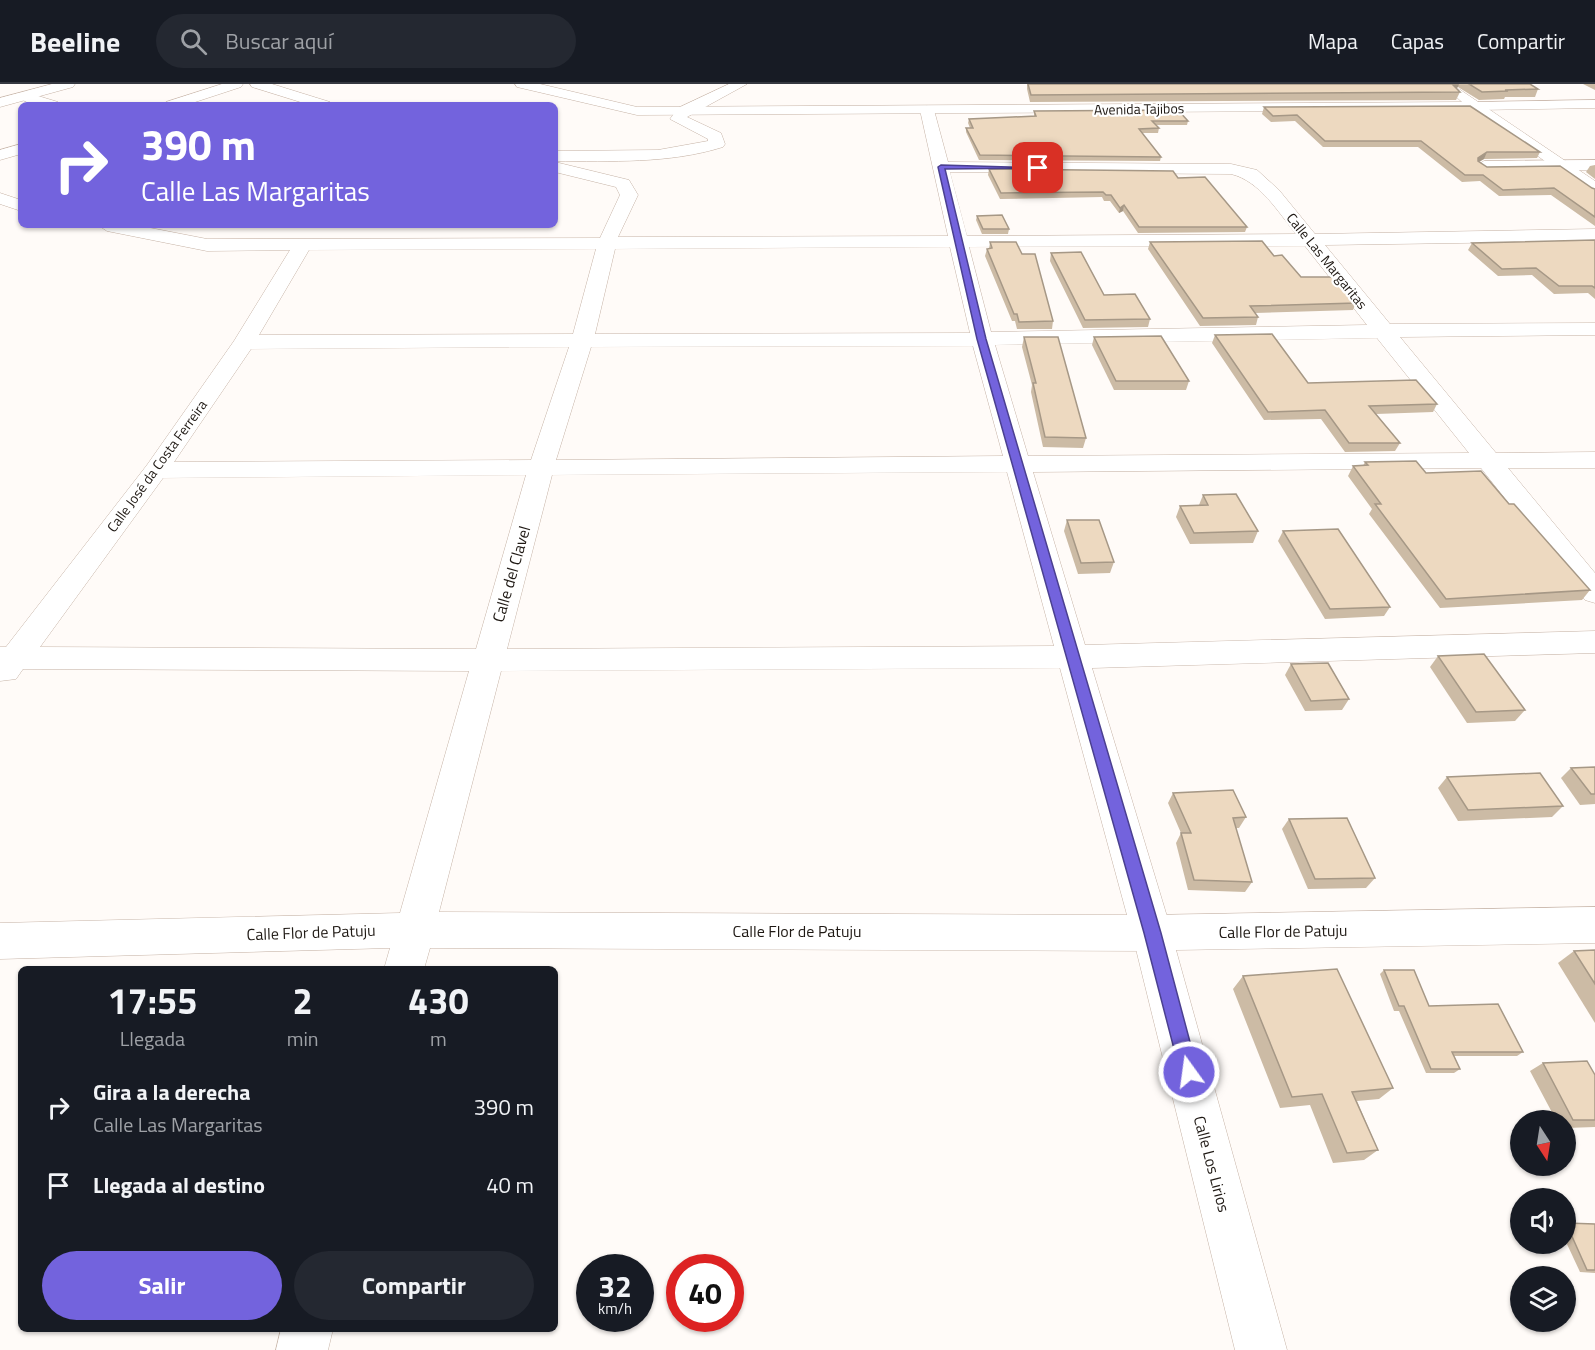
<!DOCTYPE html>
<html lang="es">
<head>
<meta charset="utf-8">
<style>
  body { margin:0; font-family:"Titillium Web",sans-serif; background:#242831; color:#f1f3f6; height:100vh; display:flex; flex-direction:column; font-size:22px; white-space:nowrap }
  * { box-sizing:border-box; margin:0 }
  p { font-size:20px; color:#9ea1a6 }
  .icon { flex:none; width:33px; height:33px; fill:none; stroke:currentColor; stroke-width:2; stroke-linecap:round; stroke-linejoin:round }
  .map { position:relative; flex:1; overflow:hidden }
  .details { position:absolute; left:18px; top:882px; width:540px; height:366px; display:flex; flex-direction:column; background:#171b24; border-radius:9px; box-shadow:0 2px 4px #0004 }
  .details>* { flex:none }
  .hud { position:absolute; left:18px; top:18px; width:540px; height:126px; border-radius:9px; box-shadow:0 2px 4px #0004; background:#7363dd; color:#fff; overflow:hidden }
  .needle { width:39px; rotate:168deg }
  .tools { position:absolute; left:1510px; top:1026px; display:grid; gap:12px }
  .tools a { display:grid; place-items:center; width:66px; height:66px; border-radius:50%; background:#171b24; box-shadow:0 2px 4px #0004; font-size:30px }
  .speed { position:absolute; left:576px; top:1170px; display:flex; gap:12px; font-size:30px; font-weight:700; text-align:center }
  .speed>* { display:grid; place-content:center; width:78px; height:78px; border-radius:50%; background:#171b24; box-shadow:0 2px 4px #0004; line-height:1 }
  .speed small { font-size:15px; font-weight:400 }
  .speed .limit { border:9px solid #d22; background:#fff; color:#111 }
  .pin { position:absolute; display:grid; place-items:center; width:51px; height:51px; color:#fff; margin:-26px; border-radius:12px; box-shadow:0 3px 9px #0006 }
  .me { position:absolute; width:66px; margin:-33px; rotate:346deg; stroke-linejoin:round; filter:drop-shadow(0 0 4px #0008) }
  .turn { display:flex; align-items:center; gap:21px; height:126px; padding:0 24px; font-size:27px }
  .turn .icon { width:78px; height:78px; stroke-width:2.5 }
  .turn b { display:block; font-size:42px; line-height:51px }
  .eta { display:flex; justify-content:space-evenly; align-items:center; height:102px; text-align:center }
  .eta b { font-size:36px; font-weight:700; line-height:42px }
  .action { display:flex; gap:12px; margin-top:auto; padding:12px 24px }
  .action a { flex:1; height:69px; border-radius:36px; background:#7363dd; color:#fff; font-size:24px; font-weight:700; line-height:69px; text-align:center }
  .action a+a { background:#242831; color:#f1f3f6 }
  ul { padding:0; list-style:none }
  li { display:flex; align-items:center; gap:18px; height:78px; padding:0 24px }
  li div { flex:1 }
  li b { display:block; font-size:22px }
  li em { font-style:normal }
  header { display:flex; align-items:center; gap:36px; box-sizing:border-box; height:84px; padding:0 30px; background:#171b24; border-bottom:2px solid #363941 }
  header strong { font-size:28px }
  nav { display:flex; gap:33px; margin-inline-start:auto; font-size:21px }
  .search { width:420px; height:54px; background:#242831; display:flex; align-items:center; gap:15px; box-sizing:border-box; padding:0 21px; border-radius:33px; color:#9ea1a6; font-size:22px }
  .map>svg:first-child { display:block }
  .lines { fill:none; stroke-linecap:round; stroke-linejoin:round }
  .street-casing { stroke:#c6b3a6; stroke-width:1 }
  .secondary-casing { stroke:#c6b3a6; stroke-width:1 }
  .primary-casing { stroke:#c6b3a6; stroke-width:1 }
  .street { fill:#fff; fill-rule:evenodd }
  .secondary { fill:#fff; fill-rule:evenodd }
  .primary { fill:#fff; fill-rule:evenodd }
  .wall { fill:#ccbba5 }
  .shaded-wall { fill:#a69886 }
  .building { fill:#edd9c0; stroke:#a69886; stroke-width:1.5 }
  .route { fill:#7363dd; stroke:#4b4090; stroke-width:1.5 }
  .labels { text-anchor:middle; stroke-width:4.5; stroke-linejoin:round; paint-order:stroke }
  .far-street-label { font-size:14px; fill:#1f1914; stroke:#fff }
  .street-label { font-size:16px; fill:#1f1914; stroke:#fff }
</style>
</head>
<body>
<header>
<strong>Beeline</strong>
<div class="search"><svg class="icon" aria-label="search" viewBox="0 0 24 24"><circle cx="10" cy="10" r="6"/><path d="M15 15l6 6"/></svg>Buscar aquí</div>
<nav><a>Mapa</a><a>Capas</a><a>Compartir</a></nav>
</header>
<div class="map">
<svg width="1595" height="1266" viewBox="0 0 1595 1266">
  <rect width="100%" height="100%" fill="#fffbf8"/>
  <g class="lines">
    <defs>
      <g id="street">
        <polygon points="222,0 243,0 241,3 186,21 164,21 166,18"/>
        <polygon points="250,0 272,0 330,18 332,21 310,21 252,3"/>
        <path d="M729,0H747L687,33L721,49L725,60L723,63C669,80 611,77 555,77L556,67L658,66L708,57V55L670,35L678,24Z"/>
        <path d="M25,8L58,18L60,21C46,21 28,23 18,12L20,9Z"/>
        <polygon points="1595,16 1595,24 1476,26 1469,22 1476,18"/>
        <path d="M927,22L934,26L948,78L1231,80L1257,86L1279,106L1315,150L1595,145V157L1325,161L1390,240L1595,239V251L1400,253L1496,369L1595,368V384H1508L1595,489V519L1585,516L1481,384L1033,388L1085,561L1595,547V569L1092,584L1172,849L1166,862L1152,867L430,864L424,885H384L390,864L0,875V839L400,829L469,587L23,585L16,595L0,597V563H6L147,381L234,257L290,166L207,167L107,147L98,141H135L207,155L600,154L620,111L616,103L555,88V78L629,96L638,111L618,153L948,152L920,26ZM950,88L1231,90C1260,97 1278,128 1296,150L967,152ZM1305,162L1367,241L991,248L969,163ZM950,163L970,249L595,250L615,165ZM596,165L573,250L259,251L309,166ZM1377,254L1469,369L1028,372L995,261ZM973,262L1003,372L556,376L591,263ZM569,263L531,376L174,378L251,265ZM1007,388L1054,562L507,565L552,391ZM526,391L476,565L40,563L163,394ZM1060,584L1127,831L439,828L501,587Z"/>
        <polygon points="21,60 21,70 0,76 0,66"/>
        <polygon points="1595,76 1595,86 1484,87 1476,82 1484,77"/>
        <polygon points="0,109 21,116 21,127 0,120"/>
        <polygon points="281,1245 333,1245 328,1266 276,1266"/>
      </g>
      <g id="secondary">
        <polygon points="515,0 540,0 637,23 1462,18 1452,9 1459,5 1595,97 1595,110 1589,109 1474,26 637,31 517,3"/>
        <polygon points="1595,823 1595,859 1176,866 1287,1266 1235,1266 1132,849 1138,836 1152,831"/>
      </g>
      <polygon id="primary" points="52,0 75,0 73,3 0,23 0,14"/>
    </defs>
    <use href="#street" class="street-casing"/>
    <use href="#secondary" class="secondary-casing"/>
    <use href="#primary" class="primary-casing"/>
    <use href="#street" class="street"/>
    <use href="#secondary" class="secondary"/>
    <use href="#primary" class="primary"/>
  </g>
  <g class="wall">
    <polygon points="1027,0 1530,0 1538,5 1535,13 1505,13 1504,15 1479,16 1458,3 1456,4 1460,8 1456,16 1030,18 1027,5"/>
    <polygon points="1583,0 1595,0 1595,6"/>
    <polygon points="1264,23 1540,68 1537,74 1484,75 1479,78 1487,83 1595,105 1595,142 1551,111 1499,112 1480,97 1462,98 1418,63 1323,63 1295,37 1271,38 1262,30"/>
    <polygon points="1034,27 1188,37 1187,41 1156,41 1159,44 1158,49 1142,49 1161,73 1160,77 979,76 966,48 966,44 970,44 968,39 969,35 1034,32"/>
    <polygon points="1595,81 1595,95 1586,88 1590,82"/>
    <polygon points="989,85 1178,94 1247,143 1245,148 1138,149 1123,127 1119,129 1110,117 1104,117 1102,113 1000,115 988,91"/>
    <polygon points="977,132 1009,145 1008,150 982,150 976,136"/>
    <polygon points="1595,156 1595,215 1588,209 1554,210 1532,191 1498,192 1468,166 1472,159"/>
    <polygon points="990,158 1053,237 1052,245 1017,245 1015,237 1012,237 985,172 987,165 989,165"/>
    <polygon points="1150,158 1274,172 1301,193 1356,219 1353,226 1255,229 1258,233 1256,241 1200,242 1148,165"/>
    <polygon points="1051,169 1104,211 1150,235 1148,243 1083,244 1050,177"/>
    <polygon points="1215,251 1308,299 1437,320 1433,328 1376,330 1400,359 1395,367 1345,368 1321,335 1264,336 1212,259"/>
    <polygon points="1024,253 1086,354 1083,364 1043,363 1031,308 1032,301 1022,263"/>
    <polygon points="1094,253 1189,297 1186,306 1114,306 1092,261"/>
    <polygon points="1365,378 1426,389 1509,420 1590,506 1582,516 1440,524 1369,430 1372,425 1348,392 1353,382 1363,382"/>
    <polygon points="1203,411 1258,447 1253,459 1190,460 1176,433 1180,422 1199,421"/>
    <polygon points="1067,436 1114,478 1110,489 1078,490 1064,447"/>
    <polygon points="1283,447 1390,523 1384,532 1325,535 1278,457"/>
    <polygon points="1438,572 1525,626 1515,637 1467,639 1430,583"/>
    <polygon points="1291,580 1349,615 1342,626 1305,627 1285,591"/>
    <polygon points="1595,683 1595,720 1580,721 1561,694 1571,684"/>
    <polygon points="1447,693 1563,722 1552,733 1458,737 1438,704"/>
    <polygon points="1173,709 1246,733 1239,744 1236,744 1252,798 1245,808 1188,806 1176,759 1181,749 1168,719"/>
    <polygon points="1289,735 1375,794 1366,804 1308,805 1282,745"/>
    <polygon points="1595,866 1595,939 1558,879 1574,867"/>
    <polygon points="1384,886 1429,922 1523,968 1517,972 1454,972 1460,985 1454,989 1426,989 1399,927 1394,927 1380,890"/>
    <polygon points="1243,892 1393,1004 1379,1015 1357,1017 1378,1066 1364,1076 1333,1079 1310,1021 1280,1024 1233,905"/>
    <polygon points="1543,979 1595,991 1595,1043 1566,1044 1566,1036 1556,1036 1530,987"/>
    <polygon points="1566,1139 1595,1140 1595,1189 1580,1188 1566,1158"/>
  </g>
  <g class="shaded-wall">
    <polygon points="1455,0 1459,0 1458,3 1450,9 1453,1"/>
    <polygon points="1487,68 1484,75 1475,80 1478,74"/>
    <polygon points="1124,121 1123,127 1119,129 1120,124"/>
  </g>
  <g class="building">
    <polygon points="1028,0 1455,0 1453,1 1460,8 1031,11"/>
    <polygon points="1469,0 1530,0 1538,5 1505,6 1508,7 1482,8"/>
    <polygon points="1470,22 1540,68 1487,68 1478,74 1478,77 1487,83 1560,82 1592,104 1595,105 1595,133 1554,104 1503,106 1483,91 1465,91 1421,57 1325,57 1297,31 1273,32 1264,23"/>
    <polygon points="1178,26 1188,37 1152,37 1159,44 1139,45 1161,73 980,71 966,44 973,44 969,35 1036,32 1034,27"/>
    <polygon points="989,85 1173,87 1178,94 1205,93 1247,143 1139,143 1124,121 1120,124 1111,111 1106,111 1103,108 1001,109"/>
    <polygon points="1002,131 1009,145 983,145 977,132"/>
    <polygon points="1595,156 1595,204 1592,202 1559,202 1536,184 1502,185 1472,159"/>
    <polygon points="1262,157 1274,172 1282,171 1301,193 1333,193 1356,219 1250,222 1258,233 1203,234 1150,158"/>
    <polygon points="990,158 1016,158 1022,170 1035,170 1053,237 1019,238 1017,230 1014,230 987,165 992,164"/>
    <polygon points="1081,168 1104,211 1135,210 1150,235 1085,236 1051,169"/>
    <polygon points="1272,250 1308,299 1416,296 1437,320 1369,322 1400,359 1349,359 1325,326 1268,328 1215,251"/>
    <polygon points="1161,252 1189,297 1116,297 1094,253"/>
    <polygon points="1024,253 1058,253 1086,354 1045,353 1033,299 1036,299"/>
    <polygon points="1416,377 1426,389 1481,387 1509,420 1514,420 1590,506 1446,515 1375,420 1381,420 1353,382 1368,381 1365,378"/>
    <polygon points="1236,410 1258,447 1194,449 1180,422 1208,421 1203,411"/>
    <polygon points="1067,436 1099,436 1114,478 1081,479"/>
    <polygon points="1338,445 1390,523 1330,525 1283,447"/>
    <polygon points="1484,570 1525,626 1476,628 1438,572"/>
    <polygon points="1328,579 1349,615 1311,617 1291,580"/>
    <polygon points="1595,683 1595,710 1591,710 1571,684"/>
    <polygon points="1540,689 1563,722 1468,726 1447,693"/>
    <polygon points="1233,706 1246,733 1233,734 1252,798 1194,796 1181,749 1191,749 1173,709"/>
    <polygon points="1347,734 1375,794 1315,795 1289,735"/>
    <polygon points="1595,866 1595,900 1574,867"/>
    <polygon points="1337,885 1393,1004 1352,1008 1378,1066 1347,1069 1322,1010 1292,1013 1243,892"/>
    <polygon points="1384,886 1414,886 1429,922 1498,920 1523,968 1452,968 1460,985 1431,985 1404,922 1399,922"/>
    <polygon points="1587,977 1595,991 1595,1036 1573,1036 1543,979"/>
    <polygon points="1566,1139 1595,1140 1595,1186 1587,1186"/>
  </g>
  <polygon class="route" points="941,81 1041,84 945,85 986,255 1161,849 1198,988 1195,994 1189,997 1182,994 1180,988 1144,849 977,255 938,83"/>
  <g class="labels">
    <g class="far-street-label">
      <text transform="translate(1139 25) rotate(-1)" y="5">Avenida Tajibos</text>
      <text transform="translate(1327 177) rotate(51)" y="5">Calle Las Margaritas</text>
      <text transform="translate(157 382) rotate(-54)" y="5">Calle José da Costa Ferreira</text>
    </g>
    <g class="street-label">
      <text transform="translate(511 490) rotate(-74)" y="6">Calle del Clavel</text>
      <text x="797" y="853">Calle Flor de Patuju</text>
      <text transform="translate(1283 847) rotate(-1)" y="6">Calle Flor de Patuju</text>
      <text transform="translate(311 848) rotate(-2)" y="6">Calle Flor de Patuju</text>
      <text transform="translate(1212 1080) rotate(75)" y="6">Calle Los Lirios</text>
    </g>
  </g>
</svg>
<div class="tools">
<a><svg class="needle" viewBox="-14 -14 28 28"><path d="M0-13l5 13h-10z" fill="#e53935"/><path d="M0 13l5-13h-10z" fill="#9ea1a6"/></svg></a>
<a><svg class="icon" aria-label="sound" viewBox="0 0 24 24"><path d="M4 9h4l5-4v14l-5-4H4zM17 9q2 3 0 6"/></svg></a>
<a><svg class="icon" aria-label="layers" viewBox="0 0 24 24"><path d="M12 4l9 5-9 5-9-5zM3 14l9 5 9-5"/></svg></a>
</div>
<div class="speed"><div>32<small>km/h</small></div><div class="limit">40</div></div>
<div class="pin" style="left:1038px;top:84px;background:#d93025"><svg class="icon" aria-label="arrive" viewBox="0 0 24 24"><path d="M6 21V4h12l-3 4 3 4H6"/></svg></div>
<svg class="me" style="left:1189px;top:988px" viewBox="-20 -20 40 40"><circle r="17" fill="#7363dd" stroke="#fff" stroke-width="3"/><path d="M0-11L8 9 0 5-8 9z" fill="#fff"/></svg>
<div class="hud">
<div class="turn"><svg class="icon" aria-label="right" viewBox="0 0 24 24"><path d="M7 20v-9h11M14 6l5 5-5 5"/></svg><div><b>390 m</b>Calle Las Margaritas</div></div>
</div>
<section class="details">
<div class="eta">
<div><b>17:55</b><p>Llegada</p></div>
<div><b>2</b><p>min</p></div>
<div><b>430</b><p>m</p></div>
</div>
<ul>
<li><svg class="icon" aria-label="right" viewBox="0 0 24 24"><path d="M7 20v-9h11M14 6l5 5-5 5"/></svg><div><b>Gira a la derecha</b><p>Calle Las Margaritas</p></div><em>390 m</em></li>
<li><svg class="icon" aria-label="arrive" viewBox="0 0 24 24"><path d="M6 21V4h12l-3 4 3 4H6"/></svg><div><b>Llegada al destino</b></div><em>40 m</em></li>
</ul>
<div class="action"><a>Salir</a><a>Compartir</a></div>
</section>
</div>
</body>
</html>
